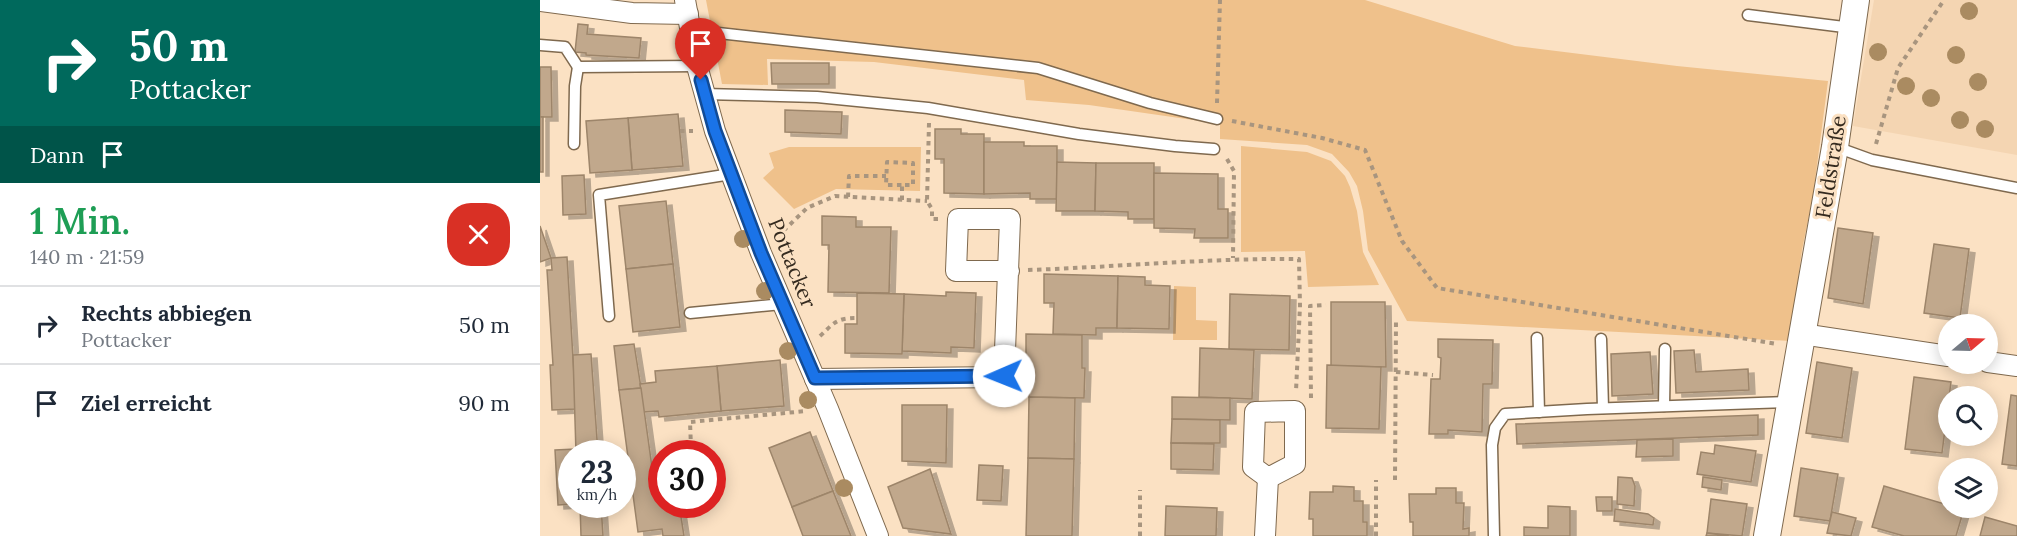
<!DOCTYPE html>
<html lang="de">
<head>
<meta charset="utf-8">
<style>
  body { margin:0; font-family:Lora,serif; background:#f2f2f3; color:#1f2937; height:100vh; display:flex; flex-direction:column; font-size:22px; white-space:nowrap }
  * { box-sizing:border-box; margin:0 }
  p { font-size:20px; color:#747a83 }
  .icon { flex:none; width:33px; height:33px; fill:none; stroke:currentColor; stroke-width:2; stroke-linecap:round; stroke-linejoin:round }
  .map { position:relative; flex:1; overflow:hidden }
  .panel { display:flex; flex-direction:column; background:#fff; width:540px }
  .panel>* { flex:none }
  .top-card { background:#00695c; color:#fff; overflow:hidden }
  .needle { width:39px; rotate:71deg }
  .fabs { position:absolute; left:1398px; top:314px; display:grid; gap:12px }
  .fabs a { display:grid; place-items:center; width:60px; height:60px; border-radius:50%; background:#fff; box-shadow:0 3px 15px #0003; font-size:30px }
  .speed { position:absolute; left:18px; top:440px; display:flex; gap:12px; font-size:30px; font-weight:700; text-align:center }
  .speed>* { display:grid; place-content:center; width:78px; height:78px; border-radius:50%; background:#fff; box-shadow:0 3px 15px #0003; line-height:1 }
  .speed small { font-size:15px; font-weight:400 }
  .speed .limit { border:9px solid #d22; background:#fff; color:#111 }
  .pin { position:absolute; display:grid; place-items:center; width:51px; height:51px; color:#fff; margin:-62px -26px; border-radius:50% 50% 50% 0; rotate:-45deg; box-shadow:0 0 6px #0007 }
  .pin .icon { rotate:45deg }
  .me { position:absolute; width:66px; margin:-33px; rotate:269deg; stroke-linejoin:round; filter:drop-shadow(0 0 4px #0008) }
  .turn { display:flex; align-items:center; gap:21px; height:126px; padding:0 30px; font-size:27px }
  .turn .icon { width:78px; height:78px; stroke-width:2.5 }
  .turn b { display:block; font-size:42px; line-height:51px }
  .then { display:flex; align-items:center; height:57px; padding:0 30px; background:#0003; gap:12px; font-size:22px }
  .round { display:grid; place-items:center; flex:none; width:63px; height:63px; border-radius:24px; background:#f2f2f3 }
  .overview { display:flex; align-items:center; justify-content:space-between; height:102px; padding:0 30px }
  h1 { font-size:36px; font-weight:600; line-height:45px; color:#1e9e55 }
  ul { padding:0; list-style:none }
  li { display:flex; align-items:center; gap:18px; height:78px; padding:0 30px; border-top:2px solid #e0e1e3 }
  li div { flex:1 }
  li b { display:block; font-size:22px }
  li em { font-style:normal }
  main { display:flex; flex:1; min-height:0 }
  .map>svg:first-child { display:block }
  .built { fill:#f4d5b2 }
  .green { fill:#efc18b }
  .building { fill:#c1a88c; stroke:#9d856a; stroke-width:1.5; filter:url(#shadow) }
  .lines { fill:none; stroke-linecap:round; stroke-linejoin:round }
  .service-casing { stroke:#7f694e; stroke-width:13 }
  .minor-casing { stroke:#7f694e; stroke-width:22 }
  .tertiary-casing { stroke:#7f694e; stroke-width:28 }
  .path { stroke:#a8957f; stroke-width:4; stroke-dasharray:4.5 4.5; stroke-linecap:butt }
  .service { stroke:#fff; stroke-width:10 }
  .minor { stroke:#fff; stroke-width:20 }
  .tertiary { stroke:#fff; stroke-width:26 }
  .tree { fill:#aa8b61 }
  .route-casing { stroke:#114b97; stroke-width:15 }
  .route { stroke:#1a73e8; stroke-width:10 }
  .labels { text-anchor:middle; stroke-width:6; stroke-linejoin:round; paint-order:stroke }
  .street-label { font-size:21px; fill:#342a1f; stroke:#fbe1c3 }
</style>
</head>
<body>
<main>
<section class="panel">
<div class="top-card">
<div class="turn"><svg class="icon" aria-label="right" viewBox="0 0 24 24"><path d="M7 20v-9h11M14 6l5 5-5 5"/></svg><div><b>50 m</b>Pottacker</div></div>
<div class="then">Dann<svg class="icon" aria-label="arrive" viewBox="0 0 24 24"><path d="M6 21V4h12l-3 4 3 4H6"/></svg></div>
</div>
<div class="overview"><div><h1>1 Min.</h1><p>140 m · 21:59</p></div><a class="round" style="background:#d93025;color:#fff"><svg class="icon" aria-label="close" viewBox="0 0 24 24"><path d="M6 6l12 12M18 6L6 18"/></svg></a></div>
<ul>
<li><svg class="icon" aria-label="right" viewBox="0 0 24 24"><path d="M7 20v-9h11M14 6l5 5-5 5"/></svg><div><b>Rechts abbiegen</b><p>Pottacker</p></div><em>50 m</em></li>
<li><svg class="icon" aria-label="arrive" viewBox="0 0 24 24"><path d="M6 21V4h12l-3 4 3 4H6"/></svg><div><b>Ziel erreicht</b></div><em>90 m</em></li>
</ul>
</section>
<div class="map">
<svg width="1477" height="536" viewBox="0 0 1477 536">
  <defs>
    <filter id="shadow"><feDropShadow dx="6" dy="4" stdDeviation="0" flood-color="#0004"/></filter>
  </defs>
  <rect width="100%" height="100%" fill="#fbe1c3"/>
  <polygon class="built" points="1334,0 1477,0 1477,155 1313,126"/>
  <g class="green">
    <polygon points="166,0 825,0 975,46 1137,66 1288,81 1273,196 1262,250 1250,341 867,321 828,250 823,211 817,186 809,172 792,154 767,145 680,139 680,125 667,122 549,105 486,100 484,80 334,62 227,59 228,85 182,84"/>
    <polygon points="701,146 767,152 791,161 805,176 810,187 817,211 823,252 839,285 768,287 765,251 701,252"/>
    <polygon points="249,147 381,147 380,191 296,189 254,209 223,178 234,168 229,153"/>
    <polygon points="634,286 656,287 656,320 677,321 677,340 633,340"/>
  </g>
  <g class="building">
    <polygon points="38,24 48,25 47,34 101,38 99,58 46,55 46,53 35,52"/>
    <polygon points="231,63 289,63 289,84 232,84"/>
    <polygon points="0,67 11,67 12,117 0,117"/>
    <polygon points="245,110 302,112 301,134 245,132"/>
    <polygon points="138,114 143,166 92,170 88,118"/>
    <rect x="0" y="117" width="3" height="55"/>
    <polygon points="88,118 92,170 50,173 46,121"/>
    <polygon points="395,129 421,129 421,134 444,134 444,194 404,193 404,159 395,159"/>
    <polygon points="444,142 484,142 484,146 517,146 517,199 490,199 490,193 444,194"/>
    <polygon points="517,162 556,163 555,211 516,211"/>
    <polygon points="556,163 614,163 614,219 588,219 588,212 555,211"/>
    <polygon points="614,173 678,174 678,209 688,209 688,238 654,238 655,229 614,228"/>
    <polygon points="44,175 46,214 23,215 22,176"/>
    <polygon points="126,201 133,264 86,269 79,206"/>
    <polygon points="282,216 316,217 316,227 351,227 349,293 288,292 289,245 282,245"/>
    <polygon points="0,226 11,258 0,262"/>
    <polygon points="1298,228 1333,233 1323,304 1288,298"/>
    <polygon points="1394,244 1429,249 1420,318 1384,313"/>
    <polygon points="27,257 36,409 12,410 10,365 13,365 7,270 12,270 11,258"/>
    <polygon points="133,264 140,327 93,332 86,269"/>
    <polygon points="504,274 578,276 577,328 556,328 556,335 513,334 514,303 504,303"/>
    <polygon points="578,276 605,277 605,285 630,286 629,329 577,328"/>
    <polygon points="406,292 436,293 434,348 411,347 411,353 362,351 364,294 406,296"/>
    <polygon points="317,293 364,294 362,354 305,353 305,324 317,324"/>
    <polygon points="690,294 750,296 749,350 689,349"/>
    <polygon points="791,302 845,302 846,367 791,366"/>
    <polygon points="486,334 542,335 542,368 545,368 544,398 489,397 490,361 486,361"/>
    <polygon points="898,339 953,340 952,384 943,384 942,432 908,430 908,434 889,434 891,379 900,379 901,358 898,357"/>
    <polygon points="94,344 101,388 79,390 74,346"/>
    <polygon points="660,348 714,350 712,399 659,397"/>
    <polygon points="1154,350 1156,372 1208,369 1209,390 1136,393 1134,351"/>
    <polygon points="1110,352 1113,394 1072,396 1071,354"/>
    <polygon points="51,354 58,453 36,453 33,355"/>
    <polygon points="240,360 244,406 181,411 177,366"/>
    <polygon points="1277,362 1312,368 1302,438 1266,433"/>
    <polygon points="787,365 841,367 839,429 786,428"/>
    <polygon points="177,366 181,411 119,417 118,411 103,412 100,384 116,382 115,371"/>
    <polygon points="1374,377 1411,382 1402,453 1365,449"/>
    <polygon points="101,388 116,496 122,496 122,504 139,504 144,536 123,536 122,529 98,532 79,390"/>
    <polygon points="1471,395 1477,396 1477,466 1462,464"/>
    <polygon points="489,397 535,398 534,459 488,458"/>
    <polygon points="632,397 690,398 690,420 632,419"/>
    <polygon points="362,405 407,405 406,463 362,461"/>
    <polygon points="1218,415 1218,435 977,444 976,424"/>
    <polygon points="632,419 680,420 680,443 631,443"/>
    <polygon points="270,432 293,491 252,507 229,448"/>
    <polygon points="1133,439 1133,456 1096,457 1097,440"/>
    <polygon points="631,443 674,444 673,470 631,469"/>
    <polygon points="1175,445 1216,451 1211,482 1157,474 1161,452 1174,454"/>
    <polygon points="36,449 36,453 32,453 33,504 18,505 15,450"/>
    <polygon points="488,458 534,459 532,536 486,536"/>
    <polygon points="439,465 463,466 461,501 437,500"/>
    <polygon points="1261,468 1298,474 1290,521 1254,516"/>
    <polygon points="390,469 411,534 363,528 348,487"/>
    <polygon points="1078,477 1092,478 1095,486 1094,506 1077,504"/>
    <polygon points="1163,477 1182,480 1181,490 1162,487"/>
    <polygon points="793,486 814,487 814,501 823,501 823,522 827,522 827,536 773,536 773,519 769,519 770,492 793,492"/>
    <polygon points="1344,486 1408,505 1408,507 1424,509 1416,536 1364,536 1332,527"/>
    <polygon points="896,488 916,488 916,503 924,503 923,529 929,528 929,536 873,536 873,522 870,522 869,494 896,494"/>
    <polygon points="293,491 311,536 263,536 252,507"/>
    <polygon points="1056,497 1072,497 1072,511 1057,511"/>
    <polygon points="1171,499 1207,504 1202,536 1167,533"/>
    <polygon points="40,504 61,504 63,536 41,536"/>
    <polygon points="626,506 677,508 676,536 625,536"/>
    <polygon points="1008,506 1030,507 1030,536 984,536 984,527 1008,528"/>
    <polygon points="1075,509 1108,514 1114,518 1113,525 1074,521"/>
    <polygon points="1292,512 1316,518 1311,536 1287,533"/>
    <polygon points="1445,517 1477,526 1477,536 1440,536"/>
    <polygon points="1167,533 1189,536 1166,536"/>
  </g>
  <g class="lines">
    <defs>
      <g id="service">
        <polyline points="1208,15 1312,28"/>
        <polyline points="151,30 498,68 610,103 677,119"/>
        <polyline points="0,45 25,47 38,67 157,66"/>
        <polyline points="164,94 277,97 388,108 539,134 635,146 674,149"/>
        <polyline points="34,144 35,86 38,67"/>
        <polyline points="1296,147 1332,160 1477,188"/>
        <polyline points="150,313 242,304"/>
        <polyline points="69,316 59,195 191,174"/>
        <polyline points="997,338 999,412"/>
        <polyline points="1061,339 1063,408"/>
        <polyline points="1124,406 1125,349"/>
        <polyline points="954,536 952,445 955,428 965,414 1047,409 1250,402"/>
      </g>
      <g id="minor">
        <polyline points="145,0 157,66 175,131 221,253 288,409 338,536"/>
        <polyline points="0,1 92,13 148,14"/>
        <polyline points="1262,334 1408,356"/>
        <polyline points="1448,362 1477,366"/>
        <polyline points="275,379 464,377 470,219 418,219 416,271 469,271"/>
        <polygon points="755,411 755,464 728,478 713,467 715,412"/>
        <polyline points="725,536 728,478"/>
      </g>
      <polyline id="tertiary" points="1227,536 1295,147 1316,0"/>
    </defs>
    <use href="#service" class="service-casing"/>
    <use href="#minor" class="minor-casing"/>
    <use href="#tertiary" class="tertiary-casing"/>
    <g class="path">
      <polyline points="677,103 680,0"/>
      <polyline points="692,121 782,138 825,150 862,241 897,288 1237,344"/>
      <polyline points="389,123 387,201 392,209 392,219 398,219"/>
      <polyline points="140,131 153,131"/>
      <polyline points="1336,144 1358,68 1404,0"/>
      <polyline points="687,159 694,171 693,258"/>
      <polyline points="308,197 309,176 346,176"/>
      <polyline points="362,200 362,185 373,185 373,163 347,162 346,185 362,185"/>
      <polyline points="237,237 267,208 295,196 387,201"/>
      <path d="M488,270C578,267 668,258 759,259L760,306L756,391"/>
      <path d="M280,336C294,323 296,318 317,318"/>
      <polyline points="856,372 893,375"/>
      <polyline points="771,398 770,306 786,305"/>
      <polyline points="143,453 151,447 150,422 266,411"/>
      <polyline points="855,480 856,320"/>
      <polyline points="600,536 600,490"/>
      <polyline points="836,536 836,480"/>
    </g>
    <use href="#service" class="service"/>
    <use href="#minor" class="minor"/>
    <use href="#tertiary" class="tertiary"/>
  </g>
  <g class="tree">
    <circle cx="1429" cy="11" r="9"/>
    <circle cx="1338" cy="52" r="9"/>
    <circle cx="1416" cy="55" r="9"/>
    <circle cx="1438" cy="82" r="9"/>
    <circle cx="1366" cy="86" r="9"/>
    <circle cx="1391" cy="98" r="9"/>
    <circle cx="1420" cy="120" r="9"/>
    <circle cx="1445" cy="129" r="9"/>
    <circle cx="203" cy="239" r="9"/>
    <circle cx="225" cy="291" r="9"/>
    <circle cx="248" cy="351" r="9"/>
    <circle cx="268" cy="400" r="9"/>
    <circle cx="304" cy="488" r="9"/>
  </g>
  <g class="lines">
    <defs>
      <polyline id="route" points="161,80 175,131 221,253 275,378 464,376"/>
    </defs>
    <use href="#route" class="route-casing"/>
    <use href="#route" class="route"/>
  </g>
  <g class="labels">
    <g class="street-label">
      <text transform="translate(1291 167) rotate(-81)" y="7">Feldstraße</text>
      <text transform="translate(252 263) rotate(68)" y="7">Pottacker</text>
    </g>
  </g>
</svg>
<div class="fabs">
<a><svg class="needle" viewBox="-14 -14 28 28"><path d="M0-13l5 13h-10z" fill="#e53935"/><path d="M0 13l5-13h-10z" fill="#747a83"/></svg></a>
<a><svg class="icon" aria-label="search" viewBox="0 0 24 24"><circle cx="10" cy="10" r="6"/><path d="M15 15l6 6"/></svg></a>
<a><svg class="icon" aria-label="layers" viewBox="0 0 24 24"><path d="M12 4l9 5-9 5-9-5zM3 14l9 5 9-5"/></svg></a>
</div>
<div class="speed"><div>23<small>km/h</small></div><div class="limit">30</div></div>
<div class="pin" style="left:161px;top:80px;background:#d93025"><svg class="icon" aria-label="arrive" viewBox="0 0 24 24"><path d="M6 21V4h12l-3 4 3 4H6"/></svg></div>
<svg class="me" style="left:464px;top:376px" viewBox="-20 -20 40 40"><circle r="19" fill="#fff"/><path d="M0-13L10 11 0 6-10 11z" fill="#1a73e8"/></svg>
</div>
</main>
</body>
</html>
